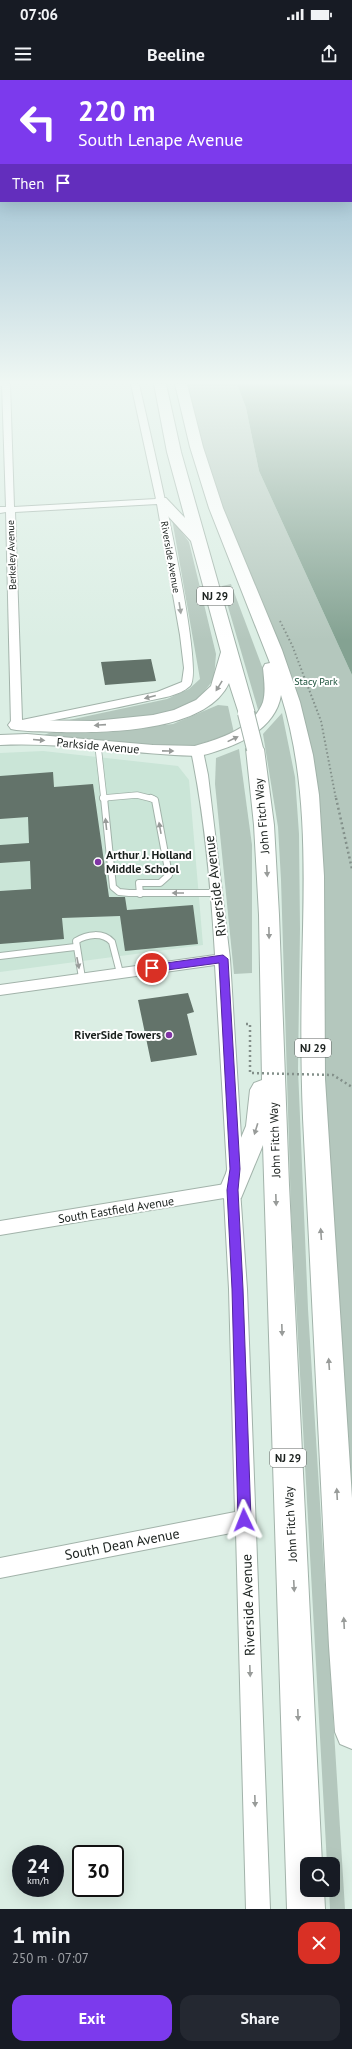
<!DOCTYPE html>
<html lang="en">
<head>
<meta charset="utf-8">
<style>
  body { margin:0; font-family:"PT Sans",sans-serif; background:#242831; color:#f1f3f6; height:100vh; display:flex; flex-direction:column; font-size:15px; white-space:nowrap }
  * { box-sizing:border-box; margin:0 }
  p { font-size:13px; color:#9ea1a6 }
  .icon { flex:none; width:22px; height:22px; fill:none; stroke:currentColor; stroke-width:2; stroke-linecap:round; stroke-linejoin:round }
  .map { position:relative; height:1829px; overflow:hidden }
  .details { display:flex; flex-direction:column; background:#171b24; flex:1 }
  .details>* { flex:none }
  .hud { position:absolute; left:0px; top:0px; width:352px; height:122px; box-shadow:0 4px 16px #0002; background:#7c3aed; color:#fff; overflow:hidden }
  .controls { position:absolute; left:300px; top:1777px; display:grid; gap:8px }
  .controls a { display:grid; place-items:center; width:40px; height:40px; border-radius:8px; background:#171b24; box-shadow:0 4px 16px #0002; font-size:20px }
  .speed { position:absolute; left:12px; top:1765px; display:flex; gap:8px; font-size:20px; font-weight:700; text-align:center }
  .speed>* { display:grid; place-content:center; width:52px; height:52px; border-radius:50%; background:#171b24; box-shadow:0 4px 16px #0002; line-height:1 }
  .speed small { font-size:10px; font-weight:400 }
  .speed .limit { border:2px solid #111; border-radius:6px; background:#fff; color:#111 }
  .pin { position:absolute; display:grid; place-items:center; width:34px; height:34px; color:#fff; margin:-17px; border:2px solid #fff; border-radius:50%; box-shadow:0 1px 4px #0007 }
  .me { position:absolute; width:44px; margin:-22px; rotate:358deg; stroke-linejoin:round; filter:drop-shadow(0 0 3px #0008) }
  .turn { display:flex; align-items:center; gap:14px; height:84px; padding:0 12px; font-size:18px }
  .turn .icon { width:52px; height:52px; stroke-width:2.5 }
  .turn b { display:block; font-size:28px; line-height:34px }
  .then { display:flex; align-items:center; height:38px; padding:0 12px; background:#0003; gap:8px; font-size:15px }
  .round { display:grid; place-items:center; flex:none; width:42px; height:42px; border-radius:12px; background:#242831 }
  .summary { display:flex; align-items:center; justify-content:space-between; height:68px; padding:0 12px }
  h1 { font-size:24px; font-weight:800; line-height:30px }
  .action { display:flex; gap:8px; margin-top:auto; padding:8px 12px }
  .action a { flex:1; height:46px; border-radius:12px; background:#7c3aed; color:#fff; font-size:16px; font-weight:800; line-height:46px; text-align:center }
  .action a+a { background:#242831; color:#f1f3f6 }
  .status { display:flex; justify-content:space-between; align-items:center; height:28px; padding:0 20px; background:#171b24; direction:ltr }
  .status svg { height:11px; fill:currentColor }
  header { display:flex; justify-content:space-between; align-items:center; height:52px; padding:0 12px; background:#171b24; font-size:18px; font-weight:800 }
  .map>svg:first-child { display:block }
  .built { fill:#cae5d7 }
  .green { fill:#b4c7bd }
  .water { fill:#84a292 }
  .building { fill:#63736a }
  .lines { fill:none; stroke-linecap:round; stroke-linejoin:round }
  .service-far2-casing { stroke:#a2b3aa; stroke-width:5 }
  .service-far1-casing { stroke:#a2b3aa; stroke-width:7 }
  .service-casing { stroke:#a2b3aa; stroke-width:8 }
  .minor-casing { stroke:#a2b3aa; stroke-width:2 }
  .secondary-casing { stroke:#a2b3aa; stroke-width:2 }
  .motorway-casing { stroke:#a2b3aa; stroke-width:2 }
  .path-far1 { stroke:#83908a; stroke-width:2; stroke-dasharray:1.5 2.5; stroke-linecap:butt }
  .path { stroke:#83908a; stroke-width:2.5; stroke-dasharray:2 3; stroke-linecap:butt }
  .service-far2 { stroke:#fff; stroke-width:4 }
  .service-far1 { stroke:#fff; stroke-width:5.5 }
  .service { stroke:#fff; stroke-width:6 }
  .minor { fill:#fff; fill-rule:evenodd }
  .secondary { fill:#fff; fill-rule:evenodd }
  .motorway { fill:#fff; fill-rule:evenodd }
  .motorway-bridge-casing { stroke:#a2b3aa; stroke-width:18; stroke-linecap:butt }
  .path-bridge { stroke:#83908a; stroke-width:2.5; stroke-dasharray:2 3; stroke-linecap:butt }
  .motorway-bridge { stroke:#fff; stroke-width:16 }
  .oneway { fill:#989b99 }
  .route { fill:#7c3aed; stroke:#51269a }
  .poi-dot { fill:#8034a5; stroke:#fff; stroke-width:1.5 }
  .labels { text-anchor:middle; stroke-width:4; stroke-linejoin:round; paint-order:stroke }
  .far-street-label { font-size:10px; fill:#1a201d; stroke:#fff }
  .far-park-label { font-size:10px; fill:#184f38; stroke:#fff }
  .shield { fill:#fff; stroke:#5f6361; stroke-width:1 }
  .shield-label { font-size:11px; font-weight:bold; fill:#1a201d }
  .street-label { font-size:12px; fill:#1a201d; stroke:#fff }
  .poi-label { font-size:12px; font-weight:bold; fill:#1a201d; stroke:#fff; text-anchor:start }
  .near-street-label { font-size:14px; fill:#1a201d; stroke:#fff }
</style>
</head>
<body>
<div class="status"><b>07:06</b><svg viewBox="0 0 49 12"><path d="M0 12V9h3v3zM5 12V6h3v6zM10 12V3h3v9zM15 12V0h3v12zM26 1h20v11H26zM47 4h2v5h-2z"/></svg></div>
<header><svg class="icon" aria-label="menu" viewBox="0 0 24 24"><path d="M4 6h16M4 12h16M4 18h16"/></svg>Beeline<svg class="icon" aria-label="share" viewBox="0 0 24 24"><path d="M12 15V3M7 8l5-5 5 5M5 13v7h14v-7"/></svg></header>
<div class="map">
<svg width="352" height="1829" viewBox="0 0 352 1829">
  <rect width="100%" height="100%" fill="#dbeee4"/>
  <polygon class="built" points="43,671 178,686 189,700 203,865 0,892 0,673"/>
  <g class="green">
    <polygon points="181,304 237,304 246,328 259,391 352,595 352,1586 304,674 186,328"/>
    <polygon points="172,439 189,462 216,574 214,599 200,617 177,630 133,639 55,643 167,619 189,609 200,599"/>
    <polygon points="231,504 269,605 259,633 222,506"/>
    <polygon points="218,625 228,626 234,653 193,666 148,666 44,655 49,653 138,648 173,644"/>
    <polygon points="282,633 295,697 299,754 300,849 298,989 308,1229 345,1829 330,1829 329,1810 333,1810 333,1784 327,1784 291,1131 281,800 278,747 263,654"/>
    <polygon points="239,669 252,765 252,893 234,894 215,704 216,678"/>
  </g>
  <polygon class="water" points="237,304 352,304 352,595 259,391 246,328"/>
  <g class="building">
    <polygon points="151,579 156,601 105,605 101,582"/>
    <polygon points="53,692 54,707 93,704 109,817 125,817 127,830 193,825 198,864 125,871 120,836 62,838 64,859 0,864 0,811 31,809 30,781 0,783 0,765 29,763 28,737 0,739 0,696"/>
    <polygon points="188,913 194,932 187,934 197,975 151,982 138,920"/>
  </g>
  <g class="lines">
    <defs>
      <polyline id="service-far2" points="0,304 6,304"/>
      <g id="service-far1">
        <polyline points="98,666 104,719"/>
        <polyline points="103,718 137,715 153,719"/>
      </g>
      <g id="service">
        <polyline points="103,718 106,718"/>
        <polyline points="104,718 113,807 119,812 129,813 217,813"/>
        <polyline points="140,814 139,803 160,803 169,795 155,720 151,718"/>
        <polyline points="0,876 75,867"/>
        <path d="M82,898L76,861C87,854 103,852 112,862L120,893"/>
      </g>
      <g id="minor">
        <path d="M2,304H10L14,427L156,419L131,304H139C147,340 207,590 190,606C179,616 161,618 147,621C104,631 60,638 17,648L11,645L6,432L0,433V427H6ZM157,424L180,555L184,588L182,602L157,612L22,640L15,432Z"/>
        <path d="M197,667L203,671L208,695L230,879L243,1089L240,1110L247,1209L270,1829H246L236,1452L0,1498V1478L235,1432L229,1209L224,1118L0,1155V1141L225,1104L227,1089L215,885L0,915V905L215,875C211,807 205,738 191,671Z"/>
      </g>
      <path id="secondary" d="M27,654L153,665L197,666L202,668L205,671L202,674L197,676C131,674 66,662 0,665V655Z"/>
      <g id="motorway">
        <path d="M154,304H166L181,372L255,633L252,637L246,638L240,637L229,603C206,653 103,653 57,652C42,651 25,652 11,649L8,645L11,641L17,640L94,641L153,635L174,630L196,620L211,606L221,572L191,461L154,421L156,418H166L185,438L167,372Z"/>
        <path d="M175,304H187L203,367L223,428L282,570L300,622L313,675L319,715L324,796L325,999L352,1418V1669L340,1664L335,1652L329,1566L303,1038C301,989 301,941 302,892C304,800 309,703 281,615C276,646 245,662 217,671C208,674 200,677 191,675L188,671L191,667C215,660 253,650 263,622C266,611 264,599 263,588L265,584L270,583L209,428L190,367Z"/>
        <polygon points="255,663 261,665 264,669 274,745 279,835 289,1105 322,1784 307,1784 307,1810 324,1810 325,1829 287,1829 263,1065 241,1118 232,1121 223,1118 219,1110 246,1046 250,1010 254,1003 262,1000 259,835 254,745 246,669 249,665"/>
      </g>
    </defs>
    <use href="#service-far2" class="service-far2-casing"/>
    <use href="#service-far1" class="service-far1-casing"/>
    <use href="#service" class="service-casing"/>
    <use href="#minor" class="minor-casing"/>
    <use href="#secondary" class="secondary-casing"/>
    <use href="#motorway" class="motorway-casing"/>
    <polyline class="path-far1" points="280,541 292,565 321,641 336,719"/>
    <polyline class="path" points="336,718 352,789"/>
    <use href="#service-far2" class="service-far2"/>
    <use href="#service-far1" class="service-far1"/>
    <use href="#service" class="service"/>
    <use href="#minor" class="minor"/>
    <use href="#secondary" class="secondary"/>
    <use href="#motorway" class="motorway"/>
    <defs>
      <polyline id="motorway-bridge" points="246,633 255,669"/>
    </defs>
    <use href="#motorway-bridge" class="motorway-bridge-casing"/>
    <polyline class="path-bridge" points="246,944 250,944 250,993 333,995 352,1007"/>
    <use href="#motorway-bridge" class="motorway-bridge"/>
  </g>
  <defs><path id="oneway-solid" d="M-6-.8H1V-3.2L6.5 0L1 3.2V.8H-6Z"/></defs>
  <g class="oneway">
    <use href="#oneway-solid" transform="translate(180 528) rotate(81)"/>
    <use href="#oneway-solid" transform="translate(219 606) rotate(122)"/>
    <use href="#oneway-solid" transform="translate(150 617) rotate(165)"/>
    <use href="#oneway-solid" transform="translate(100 645) rotate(176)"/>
    <use href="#oneway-solid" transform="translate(233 659) rotate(-26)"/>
    <use href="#oneway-solid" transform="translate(39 660) rotate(5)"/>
    <use href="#oneway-solid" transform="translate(168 671) rotate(1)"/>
    <use href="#oneway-solid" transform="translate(106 744) rotate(-96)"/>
    <use href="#oneway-solid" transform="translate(160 748) rotate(-100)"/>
    <use href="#oneway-solid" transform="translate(267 791) rotate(87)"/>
    <use href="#oneway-solid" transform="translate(178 813) rotate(180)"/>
    <use href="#oneway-solid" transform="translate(269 853) rotate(89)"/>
    <use href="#oneway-solid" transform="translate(78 883) rotate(79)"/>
    <use href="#oneway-solid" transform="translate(256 1049) rotate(107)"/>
    <use href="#oneway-solid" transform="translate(276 1120) rotate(88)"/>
    <use href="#oneway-solid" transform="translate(321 1154) rotate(-94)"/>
    <use href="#oneway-solid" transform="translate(282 1250) rotate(88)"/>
    <use href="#oneway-solid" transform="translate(329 1284) rotate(-94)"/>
    <use href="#oneway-solid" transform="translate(337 1414) rotate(-93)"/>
    <use href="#oneway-solid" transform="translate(294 1506) rotate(87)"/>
    <use href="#oneway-solid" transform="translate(344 1543) rotate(-93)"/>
    <use href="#oneway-solid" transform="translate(250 1591) rotate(88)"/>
    <use href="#oneway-solid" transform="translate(298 1635) rotate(88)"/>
    <use href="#oneway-solid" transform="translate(255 1721) rotate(88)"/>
  </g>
  <linearGradient id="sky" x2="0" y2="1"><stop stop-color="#80adc6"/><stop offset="0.54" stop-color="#eff7f3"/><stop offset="1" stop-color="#eff7f3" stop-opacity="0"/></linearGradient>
  <rect width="352" height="560" fill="url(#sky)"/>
  <polygon class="route" points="223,875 228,879 240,1089 238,1110 243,1209 251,1440 249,1444 244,1446 240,1444 238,1440 232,1209 227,1110 230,1089 219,883 152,892 147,888 152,885"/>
  <g class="poi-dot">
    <circle cx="98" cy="782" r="4"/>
    <circle cx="169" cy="955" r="4"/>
  </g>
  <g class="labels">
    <g class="far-street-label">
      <text transform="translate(11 475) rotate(-92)" y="4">Berkeley Avenue</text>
      <text transform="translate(171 477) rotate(80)" y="4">Riverside Avenue</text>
    </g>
    <g class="far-park-label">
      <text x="316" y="605">Stacy Park</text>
    </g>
    <g class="shield">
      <rect x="197" y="507" width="36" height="18" rx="3"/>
      <rect x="295" y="959" width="36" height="18" rx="3"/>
      <rect x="270" y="1369" width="36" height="18" rx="3"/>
    </g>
    <g class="shield-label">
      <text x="215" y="520">NJ 29</text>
      <text x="313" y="972">NJ 29</text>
      <text x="288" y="1382">NJ 29</text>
    </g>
    <g class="street-label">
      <text transform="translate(98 666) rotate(5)" y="4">Parkside Avenue</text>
      <text transform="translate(262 736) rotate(-95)" y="4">John Fitch Way</text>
      <text transform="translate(275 1060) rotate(-92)" y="4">John Fitch Way</text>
      <text transform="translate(116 1130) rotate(-9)" y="4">South Eastfield Avenue</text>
      <text transform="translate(291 1444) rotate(-93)" y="4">John Fitch Way</text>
    </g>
    <g class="poi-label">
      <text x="106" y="779">Arthur J. Holland<tspan x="106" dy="14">Middle School</tspan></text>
      <text x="161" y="959" text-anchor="end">RiverSide Towers</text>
    </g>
    <g class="near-street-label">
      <text transform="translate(215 806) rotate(-97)" y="5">Riverside Avenue</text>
      <text transform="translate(122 1464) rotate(-11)" y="5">South Dean Avenue</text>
      <text transform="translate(248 1525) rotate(-92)" y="5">Riverside Avenue</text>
    </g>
  </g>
</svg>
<div class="controls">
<a><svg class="icon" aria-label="search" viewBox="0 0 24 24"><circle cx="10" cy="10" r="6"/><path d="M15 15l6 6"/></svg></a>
</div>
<div class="speed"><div>24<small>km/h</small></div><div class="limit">30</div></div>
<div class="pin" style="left:152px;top:888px;background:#d93025"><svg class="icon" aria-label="arrive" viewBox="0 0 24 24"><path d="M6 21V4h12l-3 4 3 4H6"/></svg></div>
<svg class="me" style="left:244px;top:1440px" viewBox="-20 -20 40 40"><path d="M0-17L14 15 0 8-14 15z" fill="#7c3aed" stroke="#fff" stroke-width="4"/></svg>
<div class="hud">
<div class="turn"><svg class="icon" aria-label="left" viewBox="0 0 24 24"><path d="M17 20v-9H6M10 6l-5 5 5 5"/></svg><div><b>220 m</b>South Lenape Avenue</div></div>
<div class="then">Then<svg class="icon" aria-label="arrive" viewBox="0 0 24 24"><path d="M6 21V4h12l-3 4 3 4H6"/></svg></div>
</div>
</div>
<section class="details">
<div class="summary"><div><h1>1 min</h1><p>250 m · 07:07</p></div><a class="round" style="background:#d93025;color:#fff"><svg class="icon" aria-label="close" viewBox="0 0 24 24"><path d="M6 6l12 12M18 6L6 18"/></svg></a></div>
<div class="action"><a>Exit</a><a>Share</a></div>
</section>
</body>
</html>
